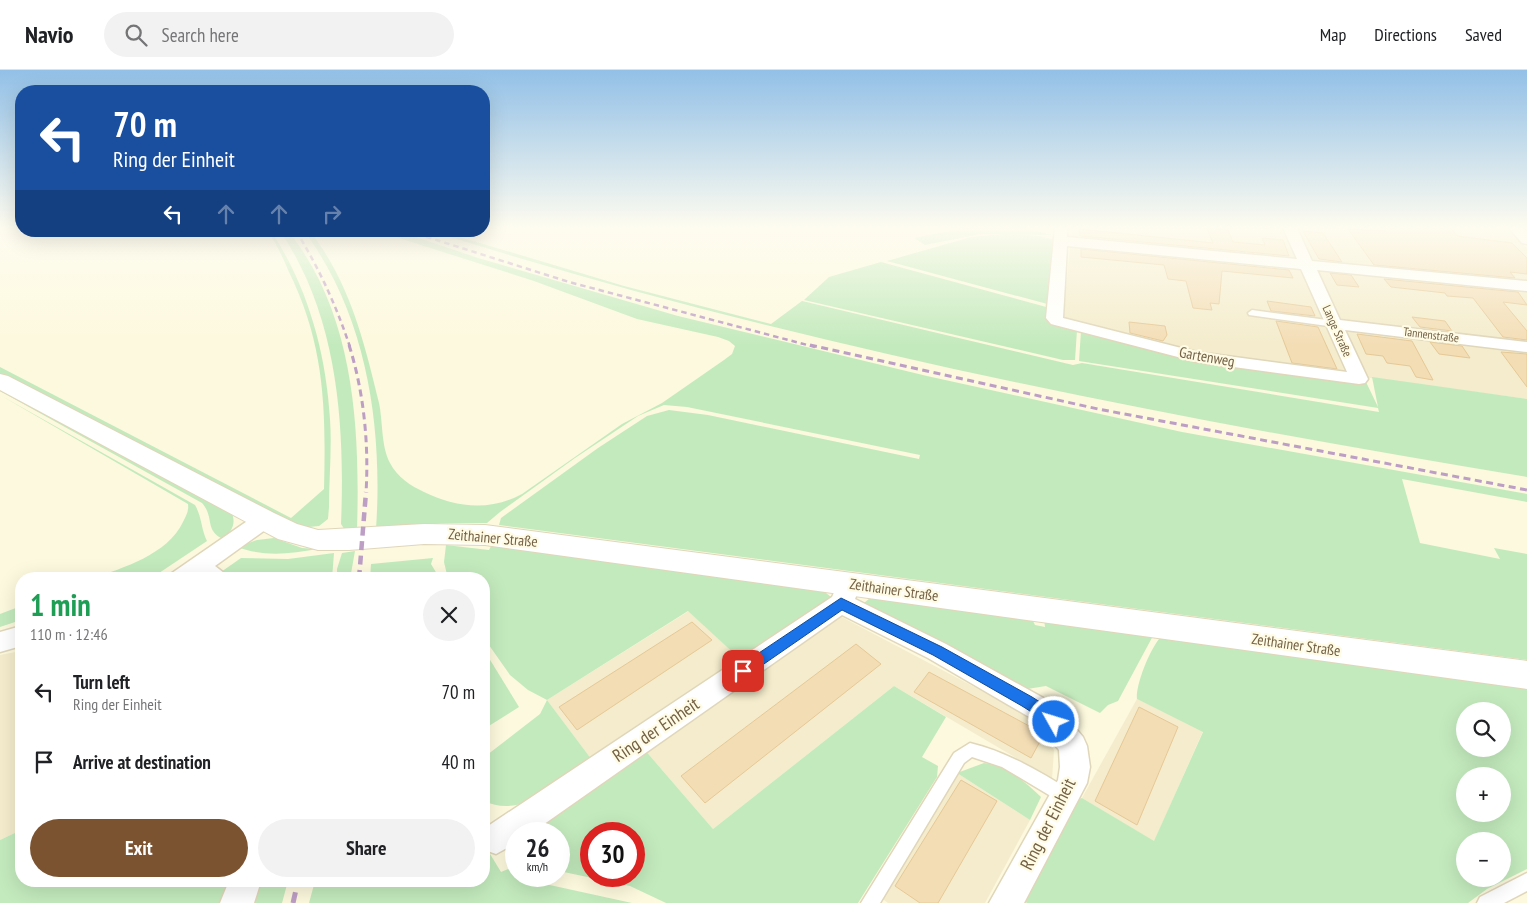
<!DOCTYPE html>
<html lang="en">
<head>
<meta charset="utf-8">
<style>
  body { margin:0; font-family:"PT Sans Narrow",sans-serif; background:#f2f2f2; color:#202124; height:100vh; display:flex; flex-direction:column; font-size:19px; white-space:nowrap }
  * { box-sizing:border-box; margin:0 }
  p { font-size:16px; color:#757577 }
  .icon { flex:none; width:28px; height:28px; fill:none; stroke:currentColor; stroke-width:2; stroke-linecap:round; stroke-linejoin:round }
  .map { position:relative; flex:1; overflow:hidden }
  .sheet { position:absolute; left:15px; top:502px; width:475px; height:315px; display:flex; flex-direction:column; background:#fff; border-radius:20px; box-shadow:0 5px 20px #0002 }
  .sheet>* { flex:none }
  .hud { position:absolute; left:15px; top:15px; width:475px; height:152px; border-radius:20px; box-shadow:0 5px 20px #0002; background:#1a4fa0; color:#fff; overflow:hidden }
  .fabs { position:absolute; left:1456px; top:632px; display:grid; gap:10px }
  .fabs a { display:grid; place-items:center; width:55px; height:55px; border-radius:50%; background:#fff; box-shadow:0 5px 20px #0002; font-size:25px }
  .speed { position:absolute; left:505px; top:752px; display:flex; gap:10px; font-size:25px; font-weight:700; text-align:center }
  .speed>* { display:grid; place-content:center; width:65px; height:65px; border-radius:50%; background:#fff; box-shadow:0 5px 20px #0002; line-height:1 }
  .speed small { font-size:12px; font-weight:400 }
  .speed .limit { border:8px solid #d22; background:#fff; color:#111 }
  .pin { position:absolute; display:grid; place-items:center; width:42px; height:42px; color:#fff; margin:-21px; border-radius:10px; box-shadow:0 2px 8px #0006 }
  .me { position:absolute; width:55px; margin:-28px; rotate:309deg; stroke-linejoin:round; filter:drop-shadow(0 0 4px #0008) }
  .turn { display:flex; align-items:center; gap:18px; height:105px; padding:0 15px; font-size:22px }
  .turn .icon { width:65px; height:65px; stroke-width:2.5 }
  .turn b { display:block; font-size:35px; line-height:42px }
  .lanes { display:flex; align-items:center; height:48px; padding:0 15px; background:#0003; justify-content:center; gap:25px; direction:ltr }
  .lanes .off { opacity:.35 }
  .round { display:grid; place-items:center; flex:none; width:52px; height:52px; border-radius:26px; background:#f2f2f2 }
  .head { display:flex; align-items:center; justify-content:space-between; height:85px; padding:0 15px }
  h1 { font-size:30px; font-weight:600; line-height:38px; color:#1e9e55 }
  .primary-button { display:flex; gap:10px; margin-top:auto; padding:10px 15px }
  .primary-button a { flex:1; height:58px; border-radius:30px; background:#7b5330; color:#fff; font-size:20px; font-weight:600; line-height:58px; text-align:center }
  .primary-button a+a { background:#f2f2f2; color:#202124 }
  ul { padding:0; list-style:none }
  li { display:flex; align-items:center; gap:15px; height:70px; padding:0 15px }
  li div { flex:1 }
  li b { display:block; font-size:19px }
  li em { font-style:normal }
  header { display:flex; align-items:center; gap:30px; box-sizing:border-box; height:70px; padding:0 25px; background:#fff; border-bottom:1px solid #e0e0e0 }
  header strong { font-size:24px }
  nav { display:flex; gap:28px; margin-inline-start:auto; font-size:18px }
  .search { width:350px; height:45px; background:#f2f2f2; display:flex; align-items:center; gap:12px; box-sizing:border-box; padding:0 18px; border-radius:28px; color:#757577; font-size:19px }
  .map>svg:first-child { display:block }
  .residential { fill:#f4eccc }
  .green { fill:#c3eabd; fill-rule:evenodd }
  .building { fill:#f3ddb5; stroke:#e6c895 }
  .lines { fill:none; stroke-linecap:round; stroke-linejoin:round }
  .service-casing { stroke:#e0d6ba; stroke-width:3 }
  .minor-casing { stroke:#e0d6ba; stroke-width:3 }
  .tertiary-casing { stroke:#e0d6ba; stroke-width:2 }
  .service { fill:#fff; fill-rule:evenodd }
  .minor { fill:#fff; fill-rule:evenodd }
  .tertiary { fill:#fff; fill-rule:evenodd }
  .rail-far3 { stroke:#bd9ec5; stroke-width:2.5; stroke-dasharray:5.5 4; stroke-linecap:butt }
  .rail-far2 { stroke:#bd9ec5; stroke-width:3; stroke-dasharray:7 4.5; stroke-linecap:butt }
  .rail-far1 { stroke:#bd9ec5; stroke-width:4.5; stroke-dasharray:9 5.5; stroke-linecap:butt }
  .rail { stroke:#bd9ec5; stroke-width:5; stroke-dasharray:11 7; stroke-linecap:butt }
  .route { fill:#1a73e8; stroke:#114b97 }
  .labels { text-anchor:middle; stroke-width:4.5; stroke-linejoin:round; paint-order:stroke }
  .far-street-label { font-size:12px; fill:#736146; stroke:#fffbe4 }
  .street-label { font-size:15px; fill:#736146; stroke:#fffbe4 }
  .near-street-label { font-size:18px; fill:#736146; stroke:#fffbe4 }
</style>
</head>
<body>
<header>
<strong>Navio</strong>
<div class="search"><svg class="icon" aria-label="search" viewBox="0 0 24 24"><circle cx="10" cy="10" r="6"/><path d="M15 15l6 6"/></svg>Search here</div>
<nav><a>Map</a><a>Directions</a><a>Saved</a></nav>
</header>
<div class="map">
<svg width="1527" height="833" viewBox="0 0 1527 833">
  <rect width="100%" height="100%" fill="#fdf9de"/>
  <g class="residential">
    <polygon points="1072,158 1283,158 1299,191 1072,168"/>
    <polygon points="1297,158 1509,160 1527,178 1527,213 1316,192 1313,191"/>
    <polygon points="1070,176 1527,220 1527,329 1197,285 1063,249"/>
    <polygon points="689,541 740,589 592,690 547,630"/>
    <polygon points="836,544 1035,649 1054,680 1052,709 894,616 713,759 644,679"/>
    <polygon points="21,581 21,760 0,770 0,585"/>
    <polygon points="1137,629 1203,661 1154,772 1082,728"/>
    <polygon points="957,703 1030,750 985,833 888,833 876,824"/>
  </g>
  <g class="green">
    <polygon points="964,158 1022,158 1053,165 981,164 925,175 914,168"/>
    <path d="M267,161H271C308,217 326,283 330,349C332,378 329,408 329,437L328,449L319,456L299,458L0,304V297L291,448L324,419C326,340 325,275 289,202C283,188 277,174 267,161Z"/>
    <path d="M280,161H288C355,244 360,359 357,460H345L341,454C345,354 338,246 280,161Z"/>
    <path d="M304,161H310C350,213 364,271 379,333C383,352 381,376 390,393C397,407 411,416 424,422C457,438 490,441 522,424L622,354L662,333L724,290L732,284L735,276L729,271L718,267L637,249L534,211L377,161H398L478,188L678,246L927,306L1182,362L1527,424V432L1402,409L1420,473L1500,489L1494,478L1527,484V590L499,455L501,448L598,378L647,346L669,340L708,345L919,389L920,385L687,337L664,335L638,346L575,388L500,442L487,453H442L376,459C383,357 367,245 304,161Z"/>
    <path d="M431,161H440L624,216L771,254L802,231L1073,295L1082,293L1379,342L1378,338L1079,291L1081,261L1197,289L1366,312L1378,337L1372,307L1527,329V407C1158,346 789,274 431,161Z"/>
    <polygon points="1007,164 1039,166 1055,170 1051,235 887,191 971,167"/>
    <polygon points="881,192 1050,238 1077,260 1075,290 1063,290 804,230 829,207"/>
    <path d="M0,319L232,443C236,455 232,461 223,469C204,460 215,448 202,433L0,321Z"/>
    <path d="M0,325L195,435C202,447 201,459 207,471L150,509H92C124,497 167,485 183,452C186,446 189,441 188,434Z"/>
    <path d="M274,468L302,478L317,479C291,484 262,487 238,477L257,470Z"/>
    <path d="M492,474L820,518L831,527L740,589L688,541L547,630L592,690C562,711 523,750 484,731V692L487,685L540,644L547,630L528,620L510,605L484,568V509H448L444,492L446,475L489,480Z"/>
    <polygon points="355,481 350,509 337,509 337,499 342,483"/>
    <polygon points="334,483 332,509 233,509 221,502 241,488 288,489"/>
    <polygon points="433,488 431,494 440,509 370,509 371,494"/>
    <polygon points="870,528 1031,547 1035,555 1045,557 1044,549 1154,564 1118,631 1108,635 1100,643 1046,616 1021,620 863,538 864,533"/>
    <polygon points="21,536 21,550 0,557 0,544"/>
    <path d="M1162,566L1527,619V799L1487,819L1468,833H1027L1017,826L1070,732L1082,728L1154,771L1203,662L1137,629C1135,615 1152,574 1162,566ZM1465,641H1502V679H1465ZM1465,706H1502V744H1465ZM1465,771H1502V809H1465Z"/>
    <polygon points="484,580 519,637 484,659"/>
    <path d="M894,616L946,647L922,687L938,696L937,707L858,833H666L630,816L559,801V764H529L644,679L713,759ZM591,764H634V806H591Z"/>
    <path d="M984,693C1006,696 1025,711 1041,727L1030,750L957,703Z"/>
    <polygon points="21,760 21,811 235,811 227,833 0,833 0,770"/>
    <polygon points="484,774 501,802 515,796 516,806 528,806 536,812 632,833 309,833 315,811 484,811"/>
    <polygon points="258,811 288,811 282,833 250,833"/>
  </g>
  <g class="building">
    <polygon points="1207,158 1228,160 1233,172 1265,175 1262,168 1283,170 1289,186 1080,166 1079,159 1213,173"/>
    <polygon points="1384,158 1451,158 1457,166 1512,173 1527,188 1527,204 1510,202 1515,208 1374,195 1348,159 1386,161"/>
    <polygon points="1303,161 1323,163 1342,192 1319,189"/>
    <polygon points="1081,179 1289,200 1293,208 1222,201 1219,234 1210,233 1212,240 1193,238 1186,211 1168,209 1164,195 1081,187"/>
    <polygon points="1330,203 1351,205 1359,217 1337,215"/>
    <polygon points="1384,209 1518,222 1527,235 1503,232 1527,261 1527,270 1503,267 1473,228 1447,226 1445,223 1391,217"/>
    <polygon points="1267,231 1311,237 1315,246 1271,241"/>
    <polygon points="1412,247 1445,251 1452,261 1420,257"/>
    <polygon points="1276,251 1318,257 1337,299 1292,293"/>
    <polygon points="1129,252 1165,256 1167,265 1163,271 1130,263"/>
    <polygon points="1357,264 1412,271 1433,310 1416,307 1410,296 1387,293 1383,286 1366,284"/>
    <polygon points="1430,272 1462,276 1470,288 1439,284"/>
    <polygon points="1501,282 1527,284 1527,317"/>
    <polygon points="692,552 712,570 577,660 559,637"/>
    <polygon points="856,574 881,594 705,733 681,706"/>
    <polygon points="929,602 1044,664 1031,688 914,622"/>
    <polygon points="1139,637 1178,657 1137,755 1095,731"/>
    <polygon points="961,710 997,731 938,833 920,833 895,816"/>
  </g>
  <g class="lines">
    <defs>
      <g id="service">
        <polygon points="1252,240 1335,251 1339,254 1335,257 1249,245 1248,243"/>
        <path d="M970,673C1007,682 1039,701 1071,721L1073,726L1071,731L1065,733L1059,731L1002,697L972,687L964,693L880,833H861L954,683Z"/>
        <polygon points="1527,803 1527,821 1504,833 1477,833 1480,827"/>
      </g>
      <g id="minor">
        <path d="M1055,158H1067V167L1297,189L1283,158H1297L1312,191L1527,211V221L1317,200L1340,250L1527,272V282L1345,260L1368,309L1365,313L1359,314L1197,292L1051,254L1046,248ZM1067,176L1301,199L1347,302L1197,282L1063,248Z"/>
        <polygon points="1509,158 1524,158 1527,162 1527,174 1522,173"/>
        <polygon points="264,442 272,445 275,450 272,455 215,496 224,503 228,509 168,509 172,503 256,445"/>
        <polygon points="846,513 855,516 858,522 855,529 946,574 1056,635 1083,667 1087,676 1090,697 1087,713 1024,833 989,833 1058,710 1060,697 1059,680 1036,651 928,588 842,545 530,764 516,764 516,773 496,784 485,780 485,758 832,527 837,516"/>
        <polygon points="21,556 21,576 0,582 0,562"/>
        <polygon points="229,811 261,811 254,833 220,833"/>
      </g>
      <polygon id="tertiary" points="0,304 8,306 274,443 297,454 318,460 424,454 485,455 1527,591 1527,619 485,475 424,474 349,480 318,480 278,469 0,320"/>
    </defs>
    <use href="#service" class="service-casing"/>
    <use href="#minor" class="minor-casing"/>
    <use href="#tertiary" class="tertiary-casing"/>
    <use href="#service" class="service"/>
    <use href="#minor" class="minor"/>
    <use href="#tertiary" class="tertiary"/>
    <g class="rail-far3">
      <path d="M296,161C319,198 336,235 350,277"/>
      <polyline points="408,161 569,212 815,277"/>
    </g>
    <g class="rail-far2">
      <path d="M349,275C364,322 369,375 366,423"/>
      <polyline points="810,275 1098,339 1527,420"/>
    </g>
    <polyline class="rail-far1" points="359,509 366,422"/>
    <polyline class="rail" points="293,833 298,811"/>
  </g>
  <linearGradient id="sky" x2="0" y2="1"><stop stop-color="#92c0e7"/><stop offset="0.57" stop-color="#fefcf0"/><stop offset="1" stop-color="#fefcf0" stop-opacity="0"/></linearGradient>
  <rect width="1527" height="275" fill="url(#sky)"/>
  <polygon class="route" points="841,528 942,577 1032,627 1051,639 1061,652 1059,656 1054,658 1049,656 1041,648 1022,636 933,585 842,540 748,605 738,605 736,601 738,597"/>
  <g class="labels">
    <g class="far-street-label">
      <text transform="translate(1337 261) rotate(66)" y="4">Lange Straße</text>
      <text transform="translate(1431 265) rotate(7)" y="4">Tannenstraße</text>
    </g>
    <g class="street-label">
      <text transform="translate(1207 287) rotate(10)" y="5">Gartenweg</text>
      <text transform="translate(493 468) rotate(5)" y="5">Zeithainer Straße</text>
      <text transform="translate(894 520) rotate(8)" y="5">Zeithainer Straße</text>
      <text transform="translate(1296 575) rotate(8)" y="5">Zeithainer Straße</text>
    </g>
    <g class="near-street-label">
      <text transform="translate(656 660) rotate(-34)" y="6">Ring der Einheit</text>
      <text transform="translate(1048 754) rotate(-63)" y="6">Ring der Einheit</text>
    </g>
  </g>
</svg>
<div class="fabs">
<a><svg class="icon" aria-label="search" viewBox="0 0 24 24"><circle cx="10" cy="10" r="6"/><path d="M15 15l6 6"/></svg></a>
<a>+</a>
<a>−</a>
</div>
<div class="speed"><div>26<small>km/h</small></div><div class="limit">30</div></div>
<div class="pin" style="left:743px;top:601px;background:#d93025"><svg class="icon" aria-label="arrive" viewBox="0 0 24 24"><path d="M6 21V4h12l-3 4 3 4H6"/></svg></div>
<svg class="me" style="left:1054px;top:652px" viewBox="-20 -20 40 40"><circle r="17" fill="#1a73e8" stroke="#fff" stroke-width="3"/><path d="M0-11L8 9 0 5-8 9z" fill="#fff"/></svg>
<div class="hud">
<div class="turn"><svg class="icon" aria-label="left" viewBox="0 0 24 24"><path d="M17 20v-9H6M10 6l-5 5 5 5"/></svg><div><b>70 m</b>Ring der Einheit</div></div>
<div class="lanes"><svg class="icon" aria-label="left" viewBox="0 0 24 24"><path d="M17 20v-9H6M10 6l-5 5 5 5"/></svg><svg class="icon off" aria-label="ahead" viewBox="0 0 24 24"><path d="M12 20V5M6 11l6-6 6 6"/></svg><svg class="icon off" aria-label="ahead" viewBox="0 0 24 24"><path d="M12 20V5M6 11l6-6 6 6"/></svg><svg class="icon off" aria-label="right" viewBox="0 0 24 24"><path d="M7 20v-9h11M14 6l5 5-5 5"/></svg></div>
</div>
<section class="sheet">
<div class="head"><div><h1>1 min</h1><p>110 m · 12:46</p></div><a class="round"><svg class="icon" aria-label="close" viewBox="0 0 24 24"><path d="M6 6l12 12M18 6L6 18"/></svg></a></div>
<ul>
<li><svg class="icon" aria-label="left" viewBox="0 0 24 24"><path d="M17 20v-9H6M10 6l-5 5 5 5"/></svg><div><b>Turn left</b><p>Ring der Einheit</p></div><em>70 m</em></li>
<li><svg class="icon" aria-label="arrive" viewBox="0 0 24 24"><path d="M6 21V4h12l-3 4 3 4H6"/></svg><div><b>Arrive at destination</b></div><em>40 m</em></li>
</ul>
<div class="primary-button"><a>Exit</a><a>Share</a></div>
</section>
</div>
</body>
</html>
